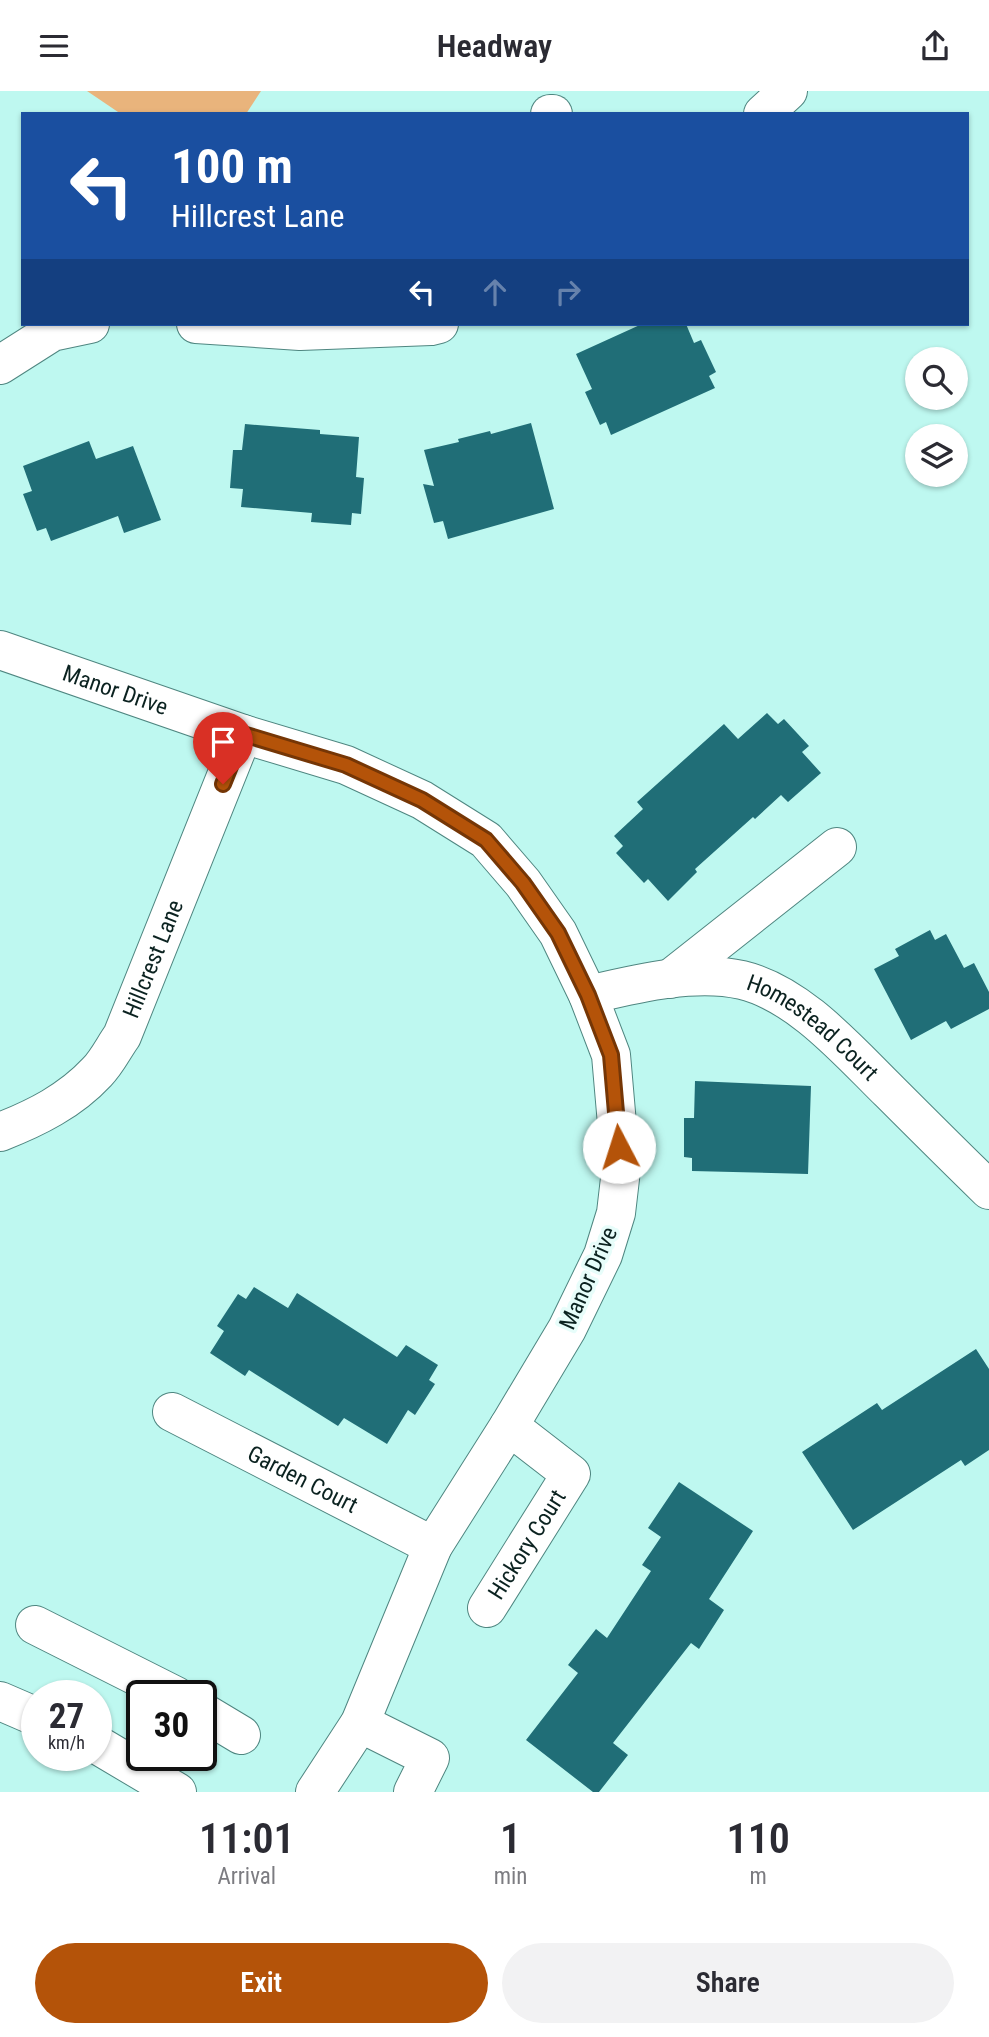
<!DOCTYPE html>
<html lang="en">
<head>
<meta charset="utf-8">
<style>
  body { margin:0; font-family:"Roboto Condensed",sans-serif; background:#f2f2f3; color:#2b2b33; height:100vh; display:flex; flex-direction:column; font-size:26px; white-space:nowrap }
  * { box-sizing:border-box; margin:0 }
  p { font-size:23px; color:#7c7c81 }
  .icon { flex:none; width:38px; height:38px; fill:none; stroke:currentColor; stroke-width:2; stroke-linecap:round; stroke-linejoin:round }
  .map { position:relative; height:1701px; overflow:hidden }
  .sheet { display:flex; flex-direction:column; background:#fff; flex:1 }
  .sheet>* { flex:none }
  .banner { position:absolute; left:21px; top:21px; width:948px; height:214px; border-radius:0px; box-shadow:0 2px 5px #0004; background:#1a4fa0; color:#fff; overflow:hidden }
  .tools { position:absolute; left:905px; top:256px; display:grid; gap:14px }
  .tools a { display:grid; place-items:center; width:63px; height:63px; border-radius:50%; background:#fff; box-shadow:0 2px 5px #0004; font-size:35px }
  .speed { position:absolute; left:21px; top:1589px; display:flex; gap:14px; font-size:35px; font-weight:700; text-align:center }
  .speed>* { display:grid; place-content:center; width:91px; height:91px; border-radius:50%; background:#fff; box-shadow:0 2px 5px #0004; line-height:1 }
  .speed small { font-size:18px; font-weight:400 }
  .speed .limit { border:4px solid #111; border-radius:10px; background:#fff; color:#111 }
  .pin { position:absolute; display:grid; place-items:center; width:60px; height:60px; color:#fff; margin:-72px -30px; border-radius:50% 50% 50% 0; rotate:-45deg; box-shadow:0 0 7px #0007 }
  .pin .icon { rotate:45deg }
  .me { position:absolute; width:77px; margin:-38px; rotate:355deg; stroke-linejoin:round; filter:drop-shadow(0 0 5px #0008) }
  .turn { display:flex; align-items:center; gap:24px; height:147px; padding:0 35px; font-size:32px }
  .turn .icon { width:91px; height:91px; stroke-width:2.5 }
  .turn b { display:block; font-size:49px; line-height:60px }
  .lanes { display:flex; align-items:center; height:66px; padding:0 35px; background:#0003; justify-content:center; gap:35px; direction:ltr }
  .lanes .off { opacity:.35 }
  .eta { display:flex; justify-content:space-evenly; align-items:center; height:119px; text-align:center }
  .eta b { font-size:42px; font-weight:600; line-height:49px }
  .primary-button { display:flex; gap:14px; margin-top:auto; padding:14px 35px }
  .primary-button a { flex:1; height:80px; border-radius:42px; background:#b45309; color:#fff; font-size:28px; font-weight:600; line-height:80px; text-align:center }
  .primary-button a+a { background:#f2f2f3; color:#2b2b33 }
  header { display:flex; justify-content:space-between; align-items:center; height:91px; padding:0 35px; background:#fff; font-size:32px; font-weight:600 }
  .map>svg:first-child { display:block }
  .green { fill:#e9b47c }
  .building { fill:#206e77 }
  .lines { fill:none; stroke-linecap:round; stroke-linejoin:round }
  .minor-casing { stroke:#4f8680; stroke-width:40 }
  .minor { stroke:#fff; stroke-width:38 }
  .route-casing { stroke:#753606; stroke-width:18 }
  .route { stroke:#b45309; stroke-width:12 }
  .labels { text-anchor:middle; stroke-width:7; stroke-linejoin:round; paint-order:stroke }
  .street-label { font-size:23px; fill:#0b2220; stroke:#e7fdfa }
</style>
</head>
<body>
<header><svg class="icon" aria-label="menu" viewBox="0 0 24 24"><path d="M4 6h16M4 12h16M4 18h16"/></svg>Headway<svg class="icon" aria-label="share" viewBox="0 0 24 24"><path d="M12 15V3M7 8l5-5 5 5M5 13v7h14v-7"/></svg></header>
<div class="map">
<svg width="989" height="1701" viewBox="0 0 989 1701">
  <rect width="100%" height="100%" fill="#bef8f0"/>
  <polygon class="green" points="87,0 261,0 246,23 121,23"/>
  <g class="building">
    <polygon points="642,233 686,233 694,252 701,249 716,281 709,285 715,297 611,344 606,331 600,334 585,301 592,298 576,263"/>
    <polygon points="531,332 554,418 448,448 443,430 434,432 423,393 434,395 424,359 459,351 458,348 490,340 491,343"/>
    <polygon points="245,333 320,339 320,343 359,346 356,386 364,387 361,423 352,422 351,434 311,431 312,422 241,416 243,398 230,397 233,359 242,359"/>
    <polygon points="89,350 96,368 133,355 161,429 124,442 118,425 51,450 46,437 37,440 23,403 32,400 23,375"/>
    <polygon points="767,622 778,633 784,628 809,655 802,661 821,682 788,711 781,704 755,728 753,726 695,778 697,781 668,810 648,788 644,792 616,762 623,755 614,745 643,718 637,711 724,633 738,648"/>
    <polygon points="930,839 935,849 946,843 964,877 974,872 989,901 989,918 951,938 946,930 911,949 874,878 899,865 895,858"/>
    <polygon points="695,990 811,995 808,1083 692,1080 692,1067 684,1066 684,1027 694,1027"/>
    <polygon points="254,1196 288,1217 297,1202 397,1266 406,1254 438,1274 429,1289 435,1293 415,1324 408,1319 387,1353 344,1327 338,1335 249,1279 245,1285 210,1262 224,1240 217,1235 238,1203 246,1208"/>
    <polygon points="976,1258 989,1278 989,1359 965,1375 961,1369 853,1439 802,1361 877,1312 882,1319"/>
    <polygon points="679,1391 753,1440 709,1508 724,1519 699,1558 691,1552 613,1652 628,1664 599,1701 593,1701 526,1649 578,1582 568,1574 596,1538 607,1547 651,1480 642,1474 661,1446 648,1437"/>
  </g>
  <g class="lines">
    <defs>
      <g id="minor">
        <polyline points="550,23 553,23"/>
        <polyline points="763,23 788,0"/>
        <polyline points="196,233 300,240 431,235 439,233"/>
        <polyline points="0,274 52,241 90,233"/>
        <path id="s1" d="M0,559L243,643L346,674L422,709L486,749L523,792L558,842L588,904L611,964L621,1079L616,1122L603,1164L567,1238L509,1335L433,1455L360,1632L315,1701"/>
        <polyline points="670,888 837,756"/>
        <path id="s2" d="M588,904C635,893 694,878 742,889C800,903 849,961 890,1001C923,1034 956,1067 989,1099"/>
        <path id="s3" d="M0,1041C36,1027 70,1010 97,981C107,971 114,956 122,945L243,643"/>
        <path id="s4" d="M172,1321L433,1455"/>
        <path id="s5" d="M487,1517L571,1383L509,1335"/>
        <polyline points="35,1534 176,1605"/>
        <polyline points="0,1610 37,1626"/>
        <polyline points="201,1620 241,1644"/>
        <polyline points="360,1632 430,1667 413,1701"/>
        <polyline points="96,1653 177,1701"/>
      </g>
    </defs>
    <use href="#minor" class="minor-casing"/>
    <use href="#minor" class="minor"/>
  </g>
  <g class="lines">
    <defs>
      <polyline id="route" points="223,693 243,643 346,674 422,709 486,749 523,792 558,842 588,904 611,964 619,1056"/>
    </defs>
    <use href="#route" class="route-casing"/>
    <use href="#route" class="route"/>
  </g>
  <g class="labels">
    <g class="street-label">
      <text dy="8" stroke="none"><textPath href="#s1" startOffset="122">Manor Drive</textPath></text>
      <text dy="8" stroke="none"><textPath href="#s3" startOffset="242">Hillcrest Lane</textPath></text>
      <text dy="8" stroke="none"><textPath href="#s2" startOffset="242">Homestead Court</textPath></text>
      <text transform="translate(588 1187) rotate(-66)" y="8">Manor Drive</text>
      <text dy="8" stroke="none"><textPath href="#s4" startOffset="147">Garden Court</textPath></text>
      <text dy="8" stroke="none"><textPath href="#s5" startOffset="75">Hickory Court</textPath></text>
    </g>
  </g>
</svg>
<div class="tools">
<a><svg class="icon" aria-label="search" viewBox="0 0 24 24"><circle cx="10" cy="10" r="6"/><path d="M15 15l6 6"/></svg></a>
<a><svg class="icon" aria-label="layers" viewBox="0 0 24 24"><path d="M12 4l9 5-9 5-9-5zM3 14l9 5 9-5"/></svg></a>
</div>
<div class="speed"><div>27<small>km/h</small></div><div class="limit">30</div></div>
<div class="pin" style="left:223px;top:693px;background:#d93025"><svg class="icon" aria-label="arrive" viewBox="0 0 24 24"><path d="M6 21V4h12l-3 4 3 4H6"/></svg></div>
<svg class="me" style="left:619px;top:1056px" viewBox="-20 -20 40 40"><circle r="19" fill="#fff"/><path d="M0-13L10 11 0 6-10 11z" fill="#b45309"/></svg>
<div class="banner">
<div class="turn"><svg class="icon" aria-label="left" viewBox="0 0 24 24"><path d="M17 20v-9H6M10 6l-5 5 5 5"/></svg><div><b>100 m</b>Hillcrest Lane</div></div>
<div class="lanes"><svg class="icon" aria-label="left" viewBox="0 0 24 24"><path d="M17 20v-9H6M10 6l-5 5 5 5"/></svg><svg class="icon off" aria-label="ahead" viewBox="0 0 24 24"><path d="M12 20V5M6 11l6-6 6 6"/></svg><svg class="icon off" aria-label="right" viewBox="0 0 24 24"><path d="M7 20v-9h11M14 6l5 5-5 5"/></svg></div>
</div>
</div>
<section class="sheet">
<div class="eta">
<div><b>11:01</b><p>Arrival</p></div>
<div><b>1</b><p>min</p></div>
<div><b>110</b><p>m</p></div>
</div>
<div class="primary-button"><a>Exit</a><a>Share</a></div>
</section>
</body>
</html>
